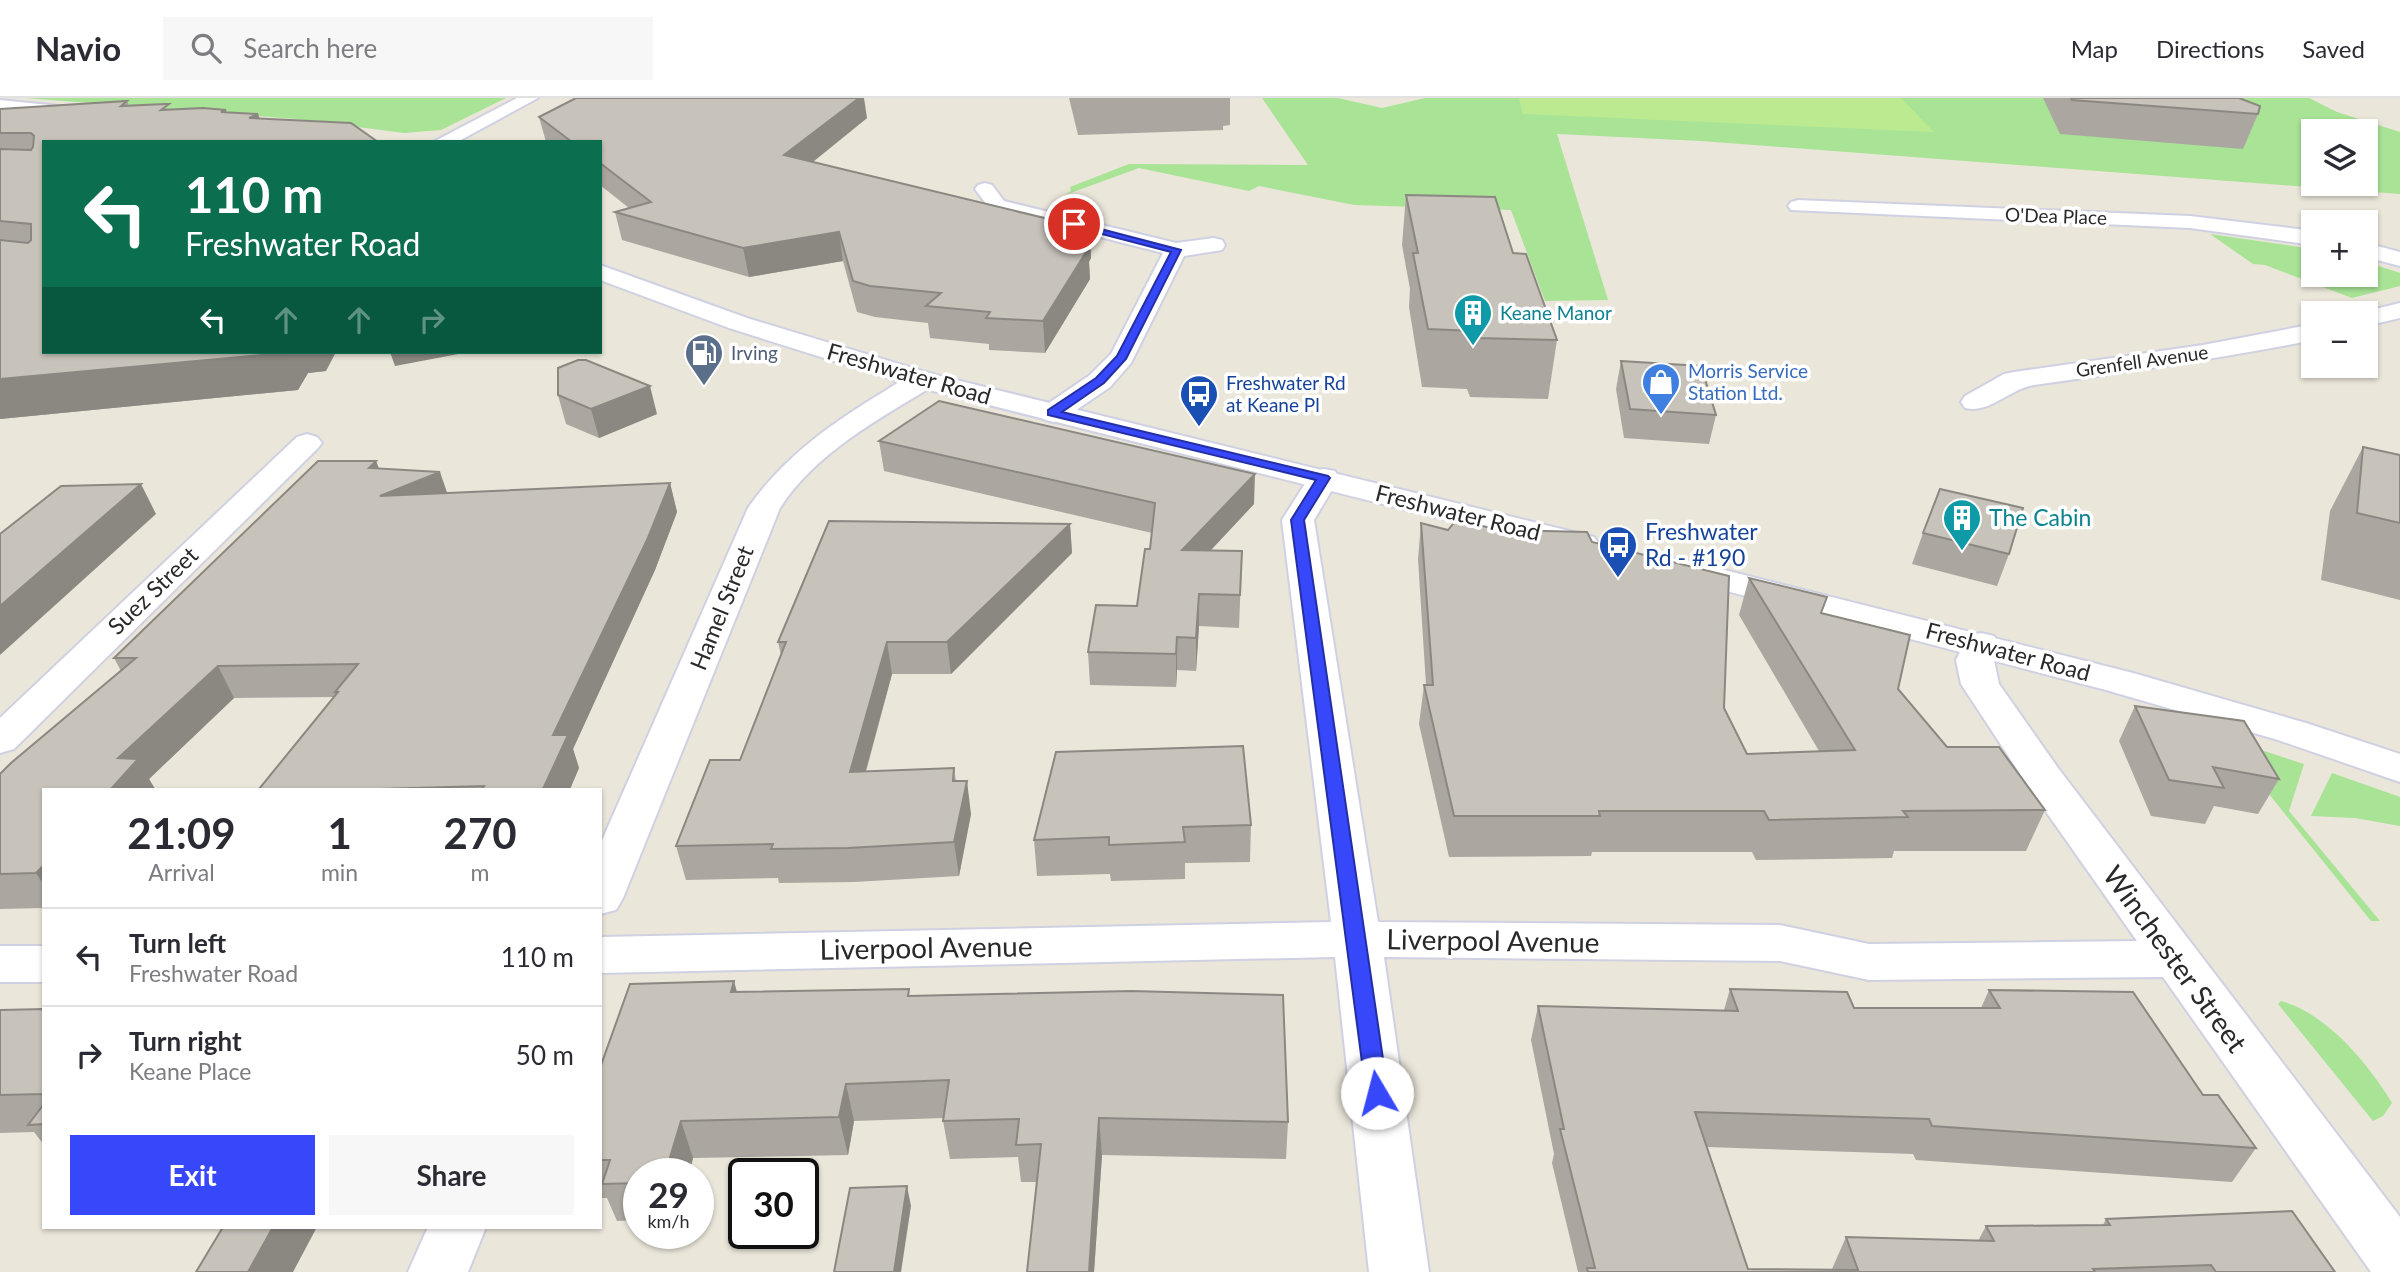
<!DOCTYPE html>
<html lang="en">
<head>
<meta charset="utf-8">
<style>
  body { margin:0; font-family:Lato,sans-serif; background:#f7f7f7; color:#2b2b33; height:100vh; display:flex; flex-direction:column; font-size:26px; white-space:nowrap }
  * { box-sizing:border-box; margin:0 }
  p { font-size:23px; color:#7c7c81 }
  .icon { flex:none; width:38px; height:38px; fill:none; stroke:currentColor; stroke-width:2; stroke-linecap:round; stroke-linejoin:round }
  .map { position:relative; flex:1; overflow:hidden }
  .panel { position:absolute; left:42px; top:690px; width:560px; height:441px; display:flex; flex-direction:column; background:#fff; border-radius:0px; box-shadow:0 2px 5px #0004 }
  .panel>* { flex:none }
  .hud { position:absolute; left:42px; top:42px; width:560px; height:214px; border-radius:0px; box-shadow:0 2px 5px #0004; background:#0b6e4f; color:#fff; overflow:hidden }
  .buttons { position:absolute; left:2301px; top:21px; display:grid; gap:14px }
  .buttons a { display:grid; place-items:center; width:77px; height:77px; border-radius:0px; background:#fff; box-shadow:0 2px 5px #0004; font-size:35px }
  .speed { position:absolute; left:623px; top:1060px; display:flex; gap:14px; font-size:35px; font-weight:700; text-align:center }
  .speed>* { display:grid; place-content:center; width:91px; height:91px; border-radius:50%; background:#fff; box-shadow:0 2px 5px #0004; line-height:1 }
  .speed small { font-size:18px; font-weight:400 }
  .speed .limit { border:4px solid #111; border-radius:10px; background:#fff; color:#111 }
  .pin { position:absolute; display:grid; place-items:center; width:60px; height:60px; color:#fff; margin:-30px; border:4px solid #fff; border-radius:50%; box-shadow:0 2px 7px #0007 }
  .me { position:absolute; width:77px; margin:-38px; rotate:352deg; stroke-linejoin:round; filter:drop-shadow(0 0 5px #0008) }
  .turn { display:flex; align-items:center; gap:24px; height:147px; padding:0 28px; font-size:32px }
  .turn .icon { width:91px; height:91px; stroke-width:2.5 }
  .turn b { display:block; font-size:49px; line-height:60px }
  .lanes { display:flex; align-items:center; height:66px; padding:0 28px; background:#0003; justify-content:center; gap:35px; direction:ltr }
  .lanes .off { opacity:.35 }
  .eta { display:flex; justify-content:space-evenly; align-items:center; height:119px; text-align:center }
  .eta b { font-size:42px; font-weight:700; line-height:49px }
  .button { display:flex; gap:14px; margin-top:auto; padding:14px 28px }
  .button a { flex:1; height:80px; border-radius:0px; background:#3748fb; color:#fff; font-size:28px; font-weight:700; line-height:80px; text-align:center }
  .button a+a { background:#f7f7f7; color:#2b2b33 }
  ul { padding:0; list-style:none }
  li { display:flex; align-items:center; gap:21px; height:98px; padding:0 28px; border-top:2px solid #e1e1e2 }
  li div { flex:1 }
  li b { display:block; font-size:26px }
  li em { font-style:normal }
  header { display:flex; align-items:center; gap:42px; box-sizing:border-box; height:98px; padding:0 35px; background:#fff; border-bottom:2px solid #e1e1e2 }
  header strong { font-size:33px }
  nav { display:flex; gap:38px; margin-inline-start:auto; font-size:24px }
  .search { width:490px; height:63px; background:#f7f7f7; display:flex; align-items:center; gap:18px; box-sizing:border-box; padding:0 24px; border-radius:0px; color:#7c7c81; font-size:26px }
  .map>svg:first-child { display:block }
  .green { fill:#a8e396; fill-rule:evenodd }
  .pitch { fill:#bbea91 }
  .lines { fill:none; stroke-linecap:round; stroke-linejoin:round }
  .minor-casing { stroke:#cfd1e2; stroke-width:4 }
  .tertiary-casing { stroke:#cfd1e2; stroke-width:4 }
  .secondary-casing { stroke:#cfd1e2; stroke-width:4 }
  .minor { fill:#fff; fill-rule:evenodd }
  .tertiary { fill:#fff; fill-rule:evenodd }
  .secondary { fill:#fff; fill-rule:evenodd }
  .wall { fill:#aba7a0 }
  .shaded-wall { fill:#8b8882 }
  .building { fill:#c7c2ba; stroke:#8b8882; stroke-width:2 }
  .route { fill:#3748fb; stroke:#242fa3; stroke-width:2 }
  .labels { text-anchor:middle; stroke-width:7; stroke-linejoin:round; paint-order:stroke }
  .far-street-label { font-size:19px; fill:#292929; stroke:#fff }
  .far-culture-label { font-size:19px; fill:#0d838f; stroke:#fff; text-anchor:start }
  .far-service-label { font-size:19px; fill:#4e5e75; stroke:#fff; text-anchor:start }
  .far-shop-label { font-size:19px; fill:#366cbe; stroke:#fff; text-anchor:start }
  .far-transit-label { font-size:19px; fill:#164399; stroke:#fff; text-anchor:start }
  .street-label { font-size:23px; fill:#292929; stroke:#fff }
  .culture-label { font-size:23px; fill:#0d838f; stroke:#fff; text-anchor:start }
  .transit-label { font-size:23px; fill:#164399; stroke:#fff; text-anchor:start }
  .near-street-label { font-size:28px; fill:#292929; stroke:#fff }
</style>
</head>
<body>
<header>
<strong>Navio</strong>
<div class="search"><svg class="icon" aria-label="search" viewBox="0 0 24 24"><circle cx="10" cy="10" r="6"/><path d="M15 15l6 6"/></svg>Search here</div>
<nav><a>Map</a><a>Directions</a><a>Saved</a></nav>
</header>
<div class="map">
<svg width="2400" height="1174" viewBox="0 0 2400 1174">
  <rect width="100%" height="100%" fill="#ebe6da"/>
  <g class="green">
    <polygon points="25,0 506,0 441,32 404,35 296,21"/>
    <path d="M1262,0H1338L1382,10L1425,0H2309L2337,14L2400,34V96L1701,43L1557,36L1608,202L1545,203L1511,112L1354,107L1259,88L1249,93L1139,70L1065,97L1071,93L1070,89L1129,66L1308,67ZM2314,33H2366V86H2314Z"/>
    <polygon points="2210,136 2313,151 2314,177 2366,177 2366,164 2400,175 2400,188 2352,200 2265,167 2253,166"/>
    <polygon points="2224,640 2304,666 2289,713 2380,823 2371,823"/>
    <polygon points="2332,675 2400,699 2400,728 2355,720 2311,718"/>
    <path d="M2281,903C2328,916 2368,966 2392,1005L2383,1018L2373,1023L2278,906Z"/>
  </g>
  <polygon class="pitch" points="1519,0 1901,0 1934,34 1523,16"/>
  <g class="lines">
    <defs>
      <g id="minor">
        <polygon points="985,85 992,87 1004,103 1176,145 1214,140 1222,142 1225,147 1222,152 1184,158 1131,265 1110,289 1063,321 1053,324 1043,321 1039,315 1043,309 1090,277 1111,256 1163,155 990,111 975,91 978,87"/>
        <polygon points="1798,102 2190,118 2314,133 2314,147 2190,130 1791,112 1788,108 1791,104"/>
        <polygon points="2366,145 2400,154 2400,168 2366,159"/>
        <polygon points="2400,205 2400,220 2366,228 2366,215 2359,215"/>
        <path d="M2314,226V242C2221,260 2127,274 2034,287C2009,291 1990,316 1965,310L1961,304L1965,298L2004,276L2014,274L2203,247Z"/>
        <path d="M923,274L933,276L937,282L933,288C879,321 815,355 780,410L623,800L616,812L600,816V747L748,410C782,361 829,327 880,296C893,288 907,278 923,274Z"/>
        <polygon points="307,336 317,339 322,345 317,351 14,651 0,655 0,620 297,339"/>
        <polygon points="1324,371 1335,373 1339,380 1314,422 1378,824 1780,827 1869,846 2137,843 2028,688 1961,586 1956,562 1968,538 1981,535 1994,538 1999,546 1994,562 1999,586 2058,670 2400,1119 2400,1174 2371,1174 2163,879 1869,882 1780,863 1384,859 1429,1174 1369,1174 1335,859 600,875 600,839 1331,824 1282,422 1313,373"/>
        <rect x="0" y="848" width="44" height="36"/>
        <polygon points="428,1129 486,1129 468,1174 408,1174"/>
      </g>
      <polygon id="tertiary" points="517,0 538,0 457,44 433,44"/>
      <g id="secondary">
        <polygon points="0,2 79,10 88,15 79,20 0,12"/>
        <polygon points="600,167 747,220 932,276 1594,439 1599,446 1594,453 1582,456 913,288 729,230 600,182"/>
        <polygon points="1677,460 2133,575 2306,625 2400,656 2400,684 2278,642 2106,592 1665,477 1660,470 1665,463"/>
      </g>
    </defs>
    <use href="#minor" class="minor-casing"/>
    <use href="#tertiary" class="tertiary-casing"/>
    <use href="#secondary" class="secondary-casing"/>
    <use href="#minor" class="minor"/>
    <use href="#tertiary" class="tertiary"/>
    <use href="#secondary" class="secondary"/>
  </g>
  <g class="wall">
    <polygon points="1069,0 1230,0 1230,27 1223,28 1223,32 1078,37"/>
    <polygon points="2043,0 2239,0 2258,16 2243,51 2060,36"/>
    <polygon points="127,3 129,8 171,11 226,12 227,15 258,16 326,273 308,275 298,292 0,321 0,11"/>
    <polygon points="539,19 867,20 813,64 1090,131 1091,160 1089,164 1090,181 1045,255 989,252 989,246 930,240 928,225 875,219 857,214 843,163 749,179 622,142 615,114 629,110 600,87 600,44 546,44"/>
    <polygon points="1406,97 1513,155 1557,242 1548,301 1470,299 1467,291 1422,289 1409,209 1410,191 1402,147"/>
    <polygon points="1621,263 1716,317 1709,346 1624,340 1616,291"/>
    <polygon points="558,297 657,316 599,340 566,326"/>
    <polygon points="879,343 1254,406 1211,452 1242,453 1239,530 1199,528 1196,573 1177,572 1176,589 1090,587 1088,554 1137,508 1150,451 1152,435 884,373"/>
    <polygon points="2363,349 2400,357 2400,502 2321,482 2330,413"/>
    <polygon points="376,363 379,371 447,395 670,385 677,414 655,472 573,651 579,670 570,691 259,691 334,599 234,600 149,681 155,691 44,691 44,810 0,811 0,676 121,573 114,560"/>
    <polygon points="1421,425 1448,432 1500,432 1592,444 1724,610 1747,656 1819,653 1739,517 1749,480 1822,516 1898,591 1947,649 2045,712 2026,753 1894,753 1892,760 1756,762 1752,754 1592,754 1591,758 1449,759 1419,626 1424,587 1426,587 1418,461"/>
    <polygon points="1070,426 1072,455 951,576 892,576 866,674 954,670 956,683 971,716 959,778 854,784 779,785 778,780 686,782 676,748 740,662 781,557 778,544"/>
    <polygon points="1923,435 2009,456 1997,488 1912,466"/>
    <polygon points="2135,608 2279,681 2258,716 2214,708 2205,726 2151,718 2119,643"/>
    <polygon points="1056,654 1251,727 1250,764 1185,765 1185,781 1111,783 1110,776 1037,778 1034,742"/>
    <polygon points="1730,891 1854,910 1981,910 1989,892 2203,997 2256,1050 2232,1084 1916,1062 1913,1056 1707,1049 1748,1171 1832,1171 1846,1139 1978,1143 1986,1128 2103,1127 2106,1121 2335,1174 1578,1174 1552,1065 1554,1056 1531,942 1538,908 1724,912"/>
    <polygon points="737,894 910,898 1288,1024 1286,1061 1102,1057 1094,1174 1027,1174 1037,1084 1021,1084 1018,1059 950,1061 943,1023 944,1020 854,1023 848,1057 693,1060 689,1076 639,1076 639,1122 617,1123 607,1100 600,1100 600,970"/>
    <polygon points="44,911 44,1047 34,1034 0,1035 0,912"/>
  </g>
  <g class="shaded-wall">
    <polygon points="859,0 864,0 867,20 789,83 784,57"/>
    <polygon points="258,16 268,43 249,20"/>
    <polygon points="1090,131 1091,160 1089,164 1090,181 1045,255 1043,223 1078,151"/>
    <polygon points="839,134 843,163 749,179 743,150"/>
    <polygon points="284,254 336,254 326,273 308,275 298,292 0,321 0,281"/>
    <polygon points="390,254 469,254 395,268"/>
    <polygon points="650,288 657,316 599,340 591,311"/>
    <polygon points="376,363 387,391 440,374 450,403 391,427 369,370"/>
    <polygon points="1255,376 1254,406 1182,483 1182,452"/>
    <polygon points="670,385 677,414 655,472 573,651 579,670 570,691 543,691 553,637"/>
    <polygon points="141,386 156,416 0,557 0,508"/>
    <polygon points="1070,426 1072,455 951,576 947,544"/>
    <polygon points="1199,496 1199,528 1196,573 1196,540"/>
    <polygon points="1177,539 1177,572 1176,589 1176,556"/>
    <polygon points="887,544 892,576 856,708 850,674"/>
    <polygon points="218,568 234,600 149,681 155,691 111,691 118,660"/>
    <polygon points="967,683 971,716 959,778 954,744"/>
    <polygon points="44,767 44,787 36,775"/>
    <polygon points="734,883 744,920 731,894"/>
    <polygon points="846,986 854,1023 848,1057 839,1019"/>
    <polygon points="1099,1020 1102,1057 1094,1174 1089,1174"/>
    <polygon points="681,1023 693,1060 689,1076 665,1076"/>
    <polygon points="907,1088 911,1108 901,1174 894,1174"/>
    <polygon points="273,1129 317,1129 293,1174 248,1174"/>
  </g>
  <g class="building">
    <polygon points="576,0 859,0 784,57 1090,131 1078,151 1088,151 1043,223 986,220 990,214 926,208 941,195 870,188 853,183 839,134 743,150 615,114 651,104 600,65 600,44 572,44 539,19"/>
    <polygon points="2071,0 2239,0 2260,8 2258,16 2072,2"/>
    <polygon points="127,3 121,8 165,6 169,6 161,12 203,10 226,12 221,14 258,16 249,20 351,25 378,44 44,44 44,254 284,254 283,255 0,281 0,142 28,145 31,142 31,126 0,123 0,51 31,52 33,49 34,38 31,35 0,35 0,11"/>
    <polygon points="1406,97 1495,99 1513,155 1526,156 1557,242 1477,240 1474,233 1428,231 1413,155 1418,155"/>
    <polygon points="578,262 586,262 650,288 591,311 558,297 558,270"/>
    <polygon points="1621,263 1701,268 1716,317 1630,311"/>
    <polygon points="939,303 1255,376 1182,452 1242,453 1240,497 1199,496 1196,540 1177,539 1176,556 1088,554 1096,507 1137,508 1145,451 1150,451 1155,405 879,343"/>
    <polygon points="2363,349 2400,357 2400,425 2357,415"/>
    <polygon points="318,363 376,363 369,370 440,374 380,398 670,385 647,442 553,637 568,637 543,691 482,691 484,688 380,691 259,691 338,594 335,594 358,566 218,568 118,660 138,661 111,691 44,691 44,767 36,775 0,776 0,676 11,665 136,560 114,560"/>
    <polygon points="141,386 0,508 0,436 61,388"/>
    <polygon points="1940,391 2023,410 2009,456 1923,435"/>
    <polygon points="1456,422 1500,432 1587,434 1592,444 1729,478 1724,610 1747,656 1855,652 1749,480 1827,499 1821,515 1910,537 1898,591 1947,649 1999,649 2045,712 1903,713 1908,719 1769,722 1764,713 1599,713 1600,718 1454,718 1424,587 1433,587 1421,425 1448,432"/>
    <polygon points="829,423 1070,426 947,544 887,544 850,674 954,670 953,683 967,683 954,744 848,750 771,751 773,746 676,748 710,662 740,662 786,544 778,544"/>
    <polygon points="2135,608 2244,623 2279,681 2213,669 2224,690 2169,682"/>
    <polygon points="1243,648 1251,727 1183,729 1185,744 1109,747 1109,739 1034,742 1056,654"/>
    <polygon points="734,883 731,894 909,891 908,898 1131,893 1283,897 1288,1024 1099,1020 1089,1174 1027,1174 1041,1046 1016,1047 1019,1021 943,1023 949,982 846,986 839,1019 681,1023 665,1076 639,1076 639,1085 602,1086 610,1062 600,1062 600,970 630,886"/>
    <polygon points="1730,891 1847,894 1854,910 2000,910 1989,892 2133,894 2203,997 2218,997 2256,1050 1932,1028 1929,1021 1695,1014 1748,1171 1858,1172 1846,1139 1994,1143 1986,1128 2110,1127 2106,1121 2292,1113 2335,1174 2216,1174 2211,1167 2093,1171 2095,1174 1588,1174 1587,1170 1595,1170 1560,1031 1564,1031 1538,908 1738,913"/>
    <polygon points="44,911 44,996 0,997 0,912"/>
    <polygon points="44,1006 44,1026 28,1027"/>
    <polygon points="907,1088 894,1174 834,1174 850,1090"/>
    <polygon points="223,1129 273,1129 248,1174 196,1174"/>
  </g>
  <polygon class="route" points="1074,124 1181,152 1126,261 1104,285 1062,314 1328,378 1330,380 1304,422 1388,995 1385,1001 1377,1004 1369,1001 1366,995 1291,422 1316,382 1048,317 1048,312 1096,280 1117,258 1171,154 1071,128 1070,126"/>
  <defs>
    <symbol id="building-pin" viewBox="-11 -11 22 30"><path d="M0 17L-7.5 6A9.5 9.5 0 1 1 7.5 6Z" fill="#0f9aa8" stroke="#fff"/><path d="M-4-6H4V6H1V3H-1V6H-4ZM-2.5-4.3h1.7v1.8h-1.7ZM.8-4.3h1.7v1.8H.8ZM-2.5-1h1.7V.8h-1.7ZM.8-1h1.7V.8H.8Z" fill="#fff"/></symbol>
    <symbol id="fuel-pin" viewBox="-11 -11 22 30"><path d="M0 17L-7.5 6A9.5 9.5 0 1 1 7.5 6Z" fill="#5c6f8a" stroke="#fff"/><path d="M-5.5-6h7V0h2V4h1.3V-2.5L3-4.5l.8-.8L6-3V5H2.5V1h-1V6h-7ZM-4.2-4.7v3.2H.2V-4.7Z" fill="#fff"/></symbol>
    <symbol id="shop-pin" viewBox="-11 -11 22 30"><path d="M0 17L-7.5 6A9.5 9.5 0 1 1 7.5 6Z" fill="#3f7fe0" stroke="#fff"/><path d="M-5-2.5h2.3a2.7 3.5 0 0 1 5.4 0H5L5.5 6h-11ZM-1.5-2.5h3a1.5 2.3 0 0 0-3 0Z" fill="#fff"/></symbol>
    <symbol id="bus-pin" viewBox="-11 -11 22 30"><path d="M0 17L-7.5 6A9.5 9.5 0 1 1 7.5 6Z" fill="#1a4fb4" stroke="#fff"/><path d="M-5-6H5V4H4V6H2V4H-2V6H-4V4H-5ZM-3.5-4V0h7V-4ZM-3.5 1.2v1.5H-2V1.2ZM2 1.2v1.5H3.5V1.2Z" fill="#fff"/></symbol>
  </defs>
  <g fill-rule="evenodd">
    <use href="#building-pin" x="1451" y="193" width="44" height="60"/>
    <use href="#fuel-pin" x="682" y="233" width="44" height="60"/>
    <use href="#shop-pin" x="1639" y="262" width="44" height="60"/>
    <use href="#bus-pin" x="1177" y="274" width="44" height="60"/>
    <use href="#building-pin" x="1940" y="398" width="44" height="60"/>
    <use href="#bus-pin" x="1596" y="425" width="44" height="60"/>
  </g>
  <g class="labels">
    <g class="far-street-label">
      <text transform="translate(2056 118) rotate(2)" y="7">O'Dea Place</text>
      <text transform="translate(2142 263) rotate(-8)" y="7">Grenfell Avenue</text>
    </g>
    <g class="far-culture-label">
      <text x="1500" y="222">Keane Manor</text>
    </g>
    <g class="far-service-label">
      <text x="731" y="262">Irving</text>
    </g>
    <g class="far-shop-label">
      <text x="1688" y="280">Morris Service<tspan x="1688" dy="22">Station Ltd.</tspan></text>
    </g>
    <g class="far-transit-label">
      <text x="1226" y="292">Freshwater Rd<tspan x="1226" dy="22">at Keane Pl</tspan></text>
    </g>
    <g class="street-label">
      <text transform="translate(909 276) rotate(16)" y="8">Freshwater Road</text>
      <text transform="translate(1458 415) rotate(14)" y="8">Freshwater Road</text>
      <text transform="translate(153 493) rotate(-44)" y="8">Suez Street</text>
      <text transform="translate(722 510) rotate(-68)" y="8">Hamel Street</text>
      <text transform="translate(2008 554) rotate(15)" y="8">Freshwater Road</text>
    </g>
    <g class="culture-label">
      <text x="1989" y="428">The Cabin</text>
    </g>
    <g class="transit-label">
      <text x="1645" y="442">Freshwater<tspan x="1645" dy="26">Rd - #190</tspan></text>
    </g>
    <g class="near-street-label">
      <text transform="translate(1493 843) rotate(1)" y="10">Liverpool Avenue</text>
      <text transform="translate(926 850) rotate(-1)" y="10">Liverpool Avenue</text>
      <text transform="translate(2175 861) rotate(54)" y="10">Winchester Street</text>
    </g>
  </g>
</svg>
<div class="buttons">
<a><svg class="icon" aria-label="layers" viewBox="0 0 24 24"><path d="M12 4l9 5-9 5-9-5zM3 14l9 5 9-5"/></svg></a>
<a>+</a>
<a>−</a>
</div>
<div class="speed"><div>29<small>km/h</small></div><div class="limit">30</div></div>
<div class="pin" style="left:1074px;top:126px;background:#d93025"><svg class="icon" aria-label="arrive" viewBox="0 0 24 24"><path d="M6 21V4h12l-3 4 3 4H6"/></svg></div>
<svg class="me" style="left:1377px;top:995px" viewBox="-20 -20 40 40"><circle r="19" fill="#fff"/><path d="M0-13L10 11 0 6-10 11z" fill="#3748fb"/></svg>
<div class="hud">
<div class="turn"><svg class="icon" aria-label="left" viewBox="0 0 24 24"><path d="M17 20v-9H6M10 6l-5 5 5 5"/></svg><div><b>110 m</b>Freshwater Road</div></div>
<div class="lanes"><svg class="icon" aria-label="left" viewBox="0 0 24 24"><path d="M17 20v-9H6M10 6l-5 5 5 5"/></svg><svg class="icon off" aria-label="ahead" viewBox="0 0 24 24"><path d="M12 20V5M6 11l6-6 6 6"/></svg><svg class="icon off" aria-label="ahead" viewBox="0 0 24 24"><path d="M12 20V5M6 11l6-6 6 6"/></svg><svg class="icon off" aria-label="right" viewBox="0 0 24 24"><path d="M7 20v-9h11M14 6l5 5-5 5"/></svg></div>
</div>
<section class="panel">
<div class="eta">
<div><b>21:09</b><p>Arrival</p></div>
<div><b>1</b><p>min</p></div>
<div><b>270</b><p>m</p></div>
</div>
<ul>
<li><svg class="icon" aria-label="left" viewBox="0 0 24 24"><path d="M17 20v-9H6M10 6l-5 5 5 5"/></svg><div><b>Turn left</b><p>Freshwater Road</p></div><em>110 m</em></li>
<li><svg class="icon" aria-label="right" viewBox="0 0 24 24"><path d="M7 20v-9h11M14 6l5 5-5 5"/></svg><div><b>Turn right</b><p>Keane Place</p></div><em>50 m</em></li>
</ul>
<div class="button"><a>Exit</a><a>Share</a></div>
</section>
</div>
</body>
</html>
